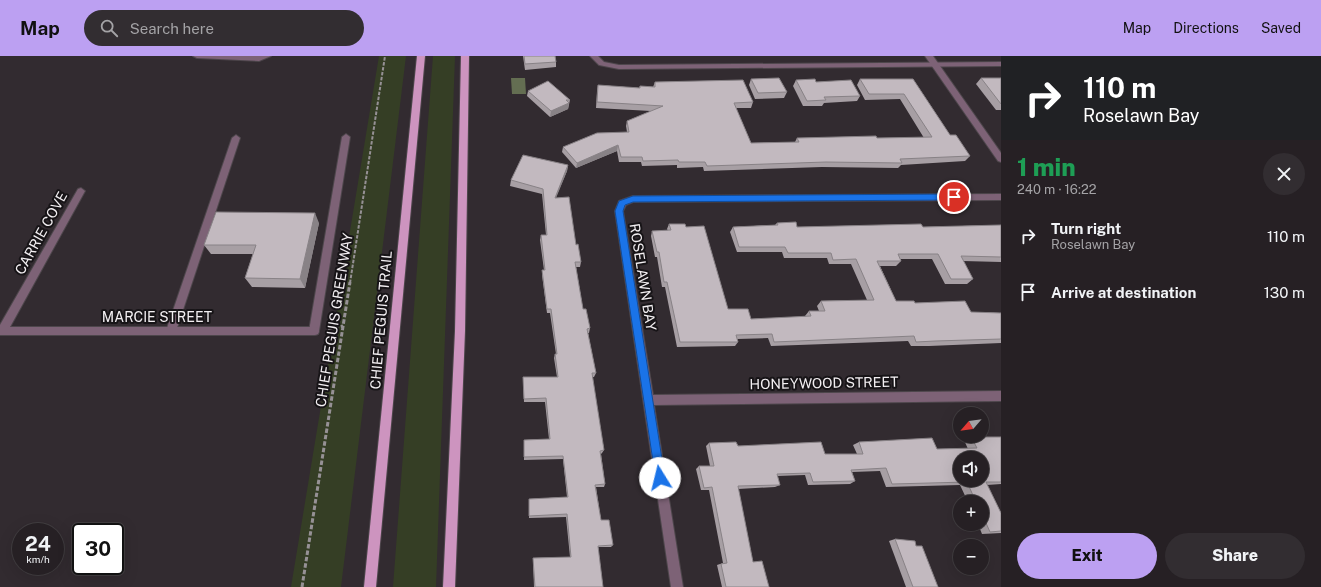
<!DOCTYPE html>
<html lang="en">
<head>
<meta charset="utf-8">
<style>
  body { margin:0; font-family:"Public Sans",sans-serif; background:#322d31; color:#f1f3f6; height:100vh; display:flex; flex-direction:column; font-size:15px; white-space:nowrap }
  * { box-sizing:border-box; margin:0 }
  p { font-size:13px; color:#a4a3a6 }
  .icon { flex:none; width:22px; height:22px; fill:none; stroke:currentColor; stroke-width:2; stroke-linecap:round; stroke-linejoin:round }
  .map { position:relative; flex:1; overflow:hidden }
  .side { display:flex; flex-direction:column; background:#262024; width:320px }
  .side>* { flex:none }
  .guide { background:#202124; color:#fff; overflow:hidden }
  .needle { width:26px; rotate:242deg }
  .fabs { position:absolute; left:953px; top:351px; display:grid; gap:8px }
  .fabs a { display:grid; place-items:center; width:36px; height:36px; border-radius:50%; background:#262024; box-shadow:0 4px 16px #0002,0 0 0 1px #423e41; font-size:20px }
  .speed { position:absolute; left:12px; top:467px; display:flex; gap:8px; font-size:20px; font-weight:700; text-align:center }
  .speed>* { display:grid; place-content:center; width:52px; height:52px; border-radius:50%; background:#262024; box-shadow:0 4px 16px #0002,0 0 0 1px #423e41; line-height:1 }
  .speed small { font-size:10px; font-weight:400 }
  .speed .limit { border:2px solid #111; border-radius:6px; background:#fff; color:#111 }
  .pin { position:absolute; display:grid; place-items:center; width:34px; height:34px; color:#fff; margin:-17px; border:2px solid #fff; border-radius:50%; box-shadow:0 1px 4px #0007 }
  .me { position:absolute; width:44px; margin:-22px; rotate:351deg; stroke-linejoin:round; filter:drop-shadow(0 0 3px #0008) }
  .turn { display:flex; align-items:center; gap:14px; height:84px; padding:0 16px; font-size:18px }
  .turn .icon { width:52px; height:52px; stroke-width:2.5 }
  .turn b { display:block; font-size:28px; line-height:34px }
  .round { display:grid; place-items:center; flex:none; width:42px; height:42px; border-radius:21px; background:#322d31 }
  .summary { display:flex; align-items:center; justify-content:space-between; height:68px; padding:0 16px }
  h1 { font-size:24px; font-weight:800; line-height:30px; color:#1e9e55 }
  .cta { display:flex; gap:8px; margin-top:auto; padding:8px 16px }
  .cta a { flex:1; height:46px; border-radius:24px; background:#bca0f2; color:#111; font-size:16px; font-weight:800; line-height:46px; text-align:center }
  .cta a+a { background:#322d31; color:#f1f3f6 }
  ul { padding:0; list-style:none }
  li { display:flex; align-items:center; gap:12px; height:56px; padding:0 16px }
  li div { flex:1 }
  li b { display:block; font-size:15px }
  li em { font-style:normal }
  header { display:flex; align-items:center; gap:24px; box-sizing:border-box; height:56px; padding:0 20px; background:#bca0f2; color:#111 }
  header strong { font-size:19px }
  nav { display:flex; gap:22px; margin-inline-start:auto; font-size:14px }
  .search { width:280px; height:36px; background:#322d31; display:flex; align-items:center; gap:10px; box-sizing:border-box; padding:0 14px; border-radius:22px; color:#a4a3a6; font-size:15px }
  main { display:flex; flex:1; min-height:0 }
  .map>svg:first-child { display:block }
  .green { fill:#353e25 }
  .water { fill:#646e52 }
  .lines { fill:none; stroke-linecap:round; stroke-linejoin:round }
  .service-casing { stroke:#4d464b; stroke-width:2 }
  .minor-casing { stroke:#4d464b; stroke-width:2 }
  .tertiary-casing { stroke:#4d464b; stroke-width:2 }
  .primary-casing { stroke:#4d464b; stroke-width:2 }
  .path-far1 { stroke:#969195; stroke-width:2; stroke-dasharray:3.5 1.5; stroke-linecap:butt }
  .path { stroke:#969195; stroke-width:3; stroke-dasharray:4.5 2; stroke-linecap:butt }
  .service { fill:#7d6276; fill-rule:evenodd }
  .minor { fill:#7d6276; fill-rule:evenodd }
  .tertiary { fill:#7d6276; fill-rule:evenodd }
  .primary { fill:#cd94bf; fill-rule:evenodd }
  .wall { fill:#a79fa4 }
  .shaded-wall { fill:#888286 }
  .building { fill:#c2b9bf; stroke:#888286; fill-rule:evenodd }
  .route { fill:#1a73e8; stroke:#114b97 }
  .labels { text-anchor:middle; stroke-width:4; stroke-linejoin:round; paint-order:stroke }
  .street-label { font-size:14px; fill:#f3eff2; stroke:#171417 }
</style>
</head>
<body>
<header>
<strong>Map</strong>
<div class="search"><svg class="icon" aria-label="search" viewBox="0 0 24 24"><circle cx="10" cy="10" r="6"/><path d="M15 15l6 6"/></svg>Search here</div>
<nav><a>Map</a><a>Directions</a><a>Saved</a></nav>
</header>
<main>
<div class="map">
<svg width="1001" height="531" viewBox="0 0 1001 531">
  <rect width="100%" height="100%" fill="#322b30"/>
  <g class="green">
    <polygon points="379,0 406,0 341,531 291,531"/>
    <polygon points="433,0 455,0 436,531 393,531"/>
  </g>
  <polygon class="water" points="511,22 525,22 526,38 512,38"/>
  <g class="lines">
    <defs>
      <g id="service">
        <polygon points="346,78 350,81 319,275 318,278 314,279 310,278 309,275 342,81"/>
        <polygon points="236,79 240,82 176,275 175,278 171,279 167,278 166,275 232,82"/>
      </g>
      <g id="minor">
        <polygon points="193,0 271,0 259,5 197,2"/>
        <polygon points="590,0 598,0 604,6 619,9 1001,6 1001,10 619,13 599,9"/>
        <polygon points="81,132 85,135 10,271 314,271 318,272 319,275 318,278 314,279 0,279 0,269 78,133"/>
        <polygon points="1001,138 1001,144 633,146 626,149 623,155 653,339 1001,335 1001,345 654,349 683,531 671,531 615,155 619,145 633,140"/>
      </g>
      <polygon id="tertiary" points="925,0 933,0 1001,97 1001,106 998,105"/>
      <g id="primary">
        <polygon points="417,0 425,0 376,531 364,531"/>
        <polygon points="461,0 469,0 465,275 455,531 443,531 455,275"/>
      </g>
    </defs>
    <use href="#service" class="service-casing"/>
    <use href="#minor" class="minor-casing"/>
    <use href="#tertiary" class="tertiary-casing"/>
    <use href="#primary" class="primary-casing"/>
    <polyline class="path-far1" points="350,227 385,0"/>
    <g class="path">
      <polyline points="328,273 343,270"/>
      <polyline points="302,531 350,226"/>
    </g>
    <use href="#service" class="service"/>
    <use href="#minor" class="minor"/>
    <use href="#tertiary" class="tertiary"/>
    <use href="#primary" class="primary"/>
  </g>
  <g class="wall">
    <polygon points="523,0 555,0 556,6 556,11 525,14"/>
    <polygon points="981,22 1001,22 1001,54 996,54 976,28"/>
    <polygon points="751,23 787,36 784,42 755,43 749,29"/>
    <polygon points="860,23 913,23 950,79 970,100 965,105 901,109 898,112 822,111 704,115 703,111 677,112 677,109 642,110 641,106 619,106 617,95 576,112 562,96 563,91 627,76 626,70 627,65 651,55 596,52 597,35 598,29 639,32 640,30 653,31 655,26 753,46 751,52 736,52 751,87 795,86 797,82 924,82 900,43 865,44 857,29"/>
    <polygon points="796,24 816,26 860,40 857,45 824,47 822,50 803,50 793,30"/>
    <polygon points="528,35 570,44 568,53 550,61 527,40"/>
    <polygon points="568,109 567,115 556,141 576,189 581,206 580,211 576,211 583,253 590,272 589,277 588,277 596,317 594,321 592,321 604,394 602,397 601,398 605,428 604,431 596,431 601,464 613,489 611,491 598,491 603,531 534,531 533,504 533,502 570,501 566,461 529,462 529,443 567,441 563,403 524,404 524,384 549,383 545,346 524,346 523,321 557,321 554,302 555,298 556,298 550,257 547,257 542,219 542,214 544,214 540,184 541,179 546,179 542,138 510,130 511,124"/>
    <polygon points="319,167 305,232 252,231 245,222 253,198 211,198 204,189"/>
    <polygon points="777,167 797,171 923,171 1001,169 1001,206 963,205 973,223 967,228 945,228 932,203 901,203 901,205 896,210 880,210 896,245 915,247 971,256 1001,257 1001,287 929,290 911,290 908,285 771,290 768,282 737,283 738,286 735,290 677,291 665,231 662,231 657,201 655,201 651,180 652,175 668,175 667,173 669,168 686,171 728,253 751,263 806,261 805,260 809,255 819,255 817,250 821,245 867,244 851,208 829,208 827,202 784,202 782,196 737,196 730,176 733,171 775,169"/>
    <polygon points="971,381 1001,381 1001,428 987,429 1001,457 1001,477 982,478 978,468 982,468 982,446 968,446 960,429 886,431 880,415 852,416 855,425 850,428 808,429 805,419 777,420 780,429 775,431 738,433 753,506 769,531 722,531 717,509 723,507 709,434 701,434 696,413 699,410 710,410 706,390 709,387 825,398 857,398 853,389 859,386 937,393 968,393 964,384"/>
    <polygon points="895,483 916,490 938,531 906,531 889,485"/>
  </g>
  <g class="shaded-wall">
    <polygon points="569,47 568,53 550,61 551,55"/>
    <polygon points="618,89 617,95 576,112 577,107"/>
    <polygon points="568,109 567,115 554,147 555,142"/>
    <polygon points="315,157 319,167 305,232 300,223"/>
  </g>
  <g class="building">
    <polygon points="524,0 555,0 556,6 525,8"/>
    <polygon points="779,22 787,36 758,37 751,23"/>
    <polygon points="981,22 1001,22 1001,48"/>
    <polygon points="815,23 816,26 851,24 860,40 824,41 826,44 807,45 796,24"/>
    <polygon points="860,23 913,23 950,79 956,79 970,100 900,103 902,107 826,106 707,110 705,106 679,106 678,104 643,105 642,101 621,101 618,89 577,107 563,91 597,77 629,76 627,65 663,50 597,46 598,29 640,32 640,30 655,31 655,26 743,24 753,46 734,47 751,87 799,86 797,82 876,80 877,82 932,81 904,38 869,38"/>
    <polygon points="548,25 570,44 566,44 569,47 551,55 528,35"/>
    <polygon points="523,99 568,109 555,142 569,141 576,189 578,188 581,206 575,206 583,253 586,253 590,272 587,273 596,317 592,317 604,394 600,395 605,428 595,429 601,464 609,464 613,489 598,490 603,531 535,531 533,502 571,501 567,458 529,460 529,443 568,441 563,400 524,401 524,384 550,383 546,342 524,343 523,321 558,321 555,298 557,298 551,253 547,253 542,214 545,214 541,179 547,179 543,133 511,124"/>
    <polygon points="216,156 315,157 300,223 245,222 256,189 204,189"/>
    <polygon points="796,166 797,171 921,168 923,171 1001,169 1001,201 961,200 973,223 951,223 938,198 898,198 901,205 877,205 896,245 914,245 915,247 965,245 971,256 1001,257 1001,283 935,285 916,286 914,280 774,286 772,278 736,279 738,286 680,286 667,226 664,226 659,196 657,196 652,175 671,174 669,168 685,168 686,171 704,170 728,253 748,253 751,263 811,260 809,255 825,255 821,245 874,244 856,203 833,204 831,197 788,197 785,191 739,191 733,171 778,169 777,167"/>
    <path d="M971,381H1001V426H986L1001,457V475L990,476L982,458V446H976L967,426L892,428L886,412L851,414L855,425L813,426L810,417L777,418L780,429L738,430L753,506L762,505L769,531H726L721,508L727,507L712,431L704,432L699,410H714L709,387L736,386L738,390L821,386L825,398H863L859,386L932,382L937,393L977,392ZM960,402H982V424H960Z"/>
    <polygon points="895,483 915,485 916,490 922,490 938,531 913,531"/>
  </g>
  <polygon class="route" points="954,138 958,141 954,144 633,146 625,149 623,155 665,422 664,425 660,427 656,425 615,155 619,145 633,140"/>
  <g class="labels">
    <g class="street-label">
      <text transform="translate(41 177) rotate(-61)" y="5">CARRIE COVE</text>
      <text transform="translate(643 221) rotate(81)" y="5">ROSELAWN BAY</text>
      <text x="157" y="266">MARCIE STREET</text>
      <text transform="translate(334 264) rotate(-81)" y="5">CHIEF PEGUIS GREENWAY</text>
      <text transform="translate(381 264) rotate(-85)" y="5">CHIEF PEGUIS TRAIL</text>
      <text transform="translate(824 327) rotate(-1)" y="5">HONEYWOOD STREET</text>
    </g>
  </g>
</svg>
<div class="fabs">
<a><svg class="needle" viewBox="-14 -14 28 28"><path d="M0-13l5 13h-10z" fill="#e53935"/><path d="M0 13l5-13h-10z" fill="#a4a3a6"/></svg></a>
<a><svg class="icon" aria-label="sound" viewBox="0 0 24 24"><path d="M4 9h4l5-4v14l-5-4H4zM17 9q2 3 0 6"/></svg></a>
<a>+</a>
<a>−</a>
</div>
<div class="speed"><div>24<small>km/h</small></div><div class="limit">30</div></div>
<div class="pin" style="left:954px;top:141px;background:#d93025"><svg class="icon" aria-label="arrive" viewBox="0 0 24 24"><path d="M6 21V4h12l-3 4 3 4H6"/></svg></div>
<svg class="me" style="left:660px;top:422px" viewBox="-20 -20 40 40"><circle r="19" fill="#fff"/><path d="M0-13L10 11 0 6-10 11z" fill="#1a73e8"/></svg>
</div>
<section class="side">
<div class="guide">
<div class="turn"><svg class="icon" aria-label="right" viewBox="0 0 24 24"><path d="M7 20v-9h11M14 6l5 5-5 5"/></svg><div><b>110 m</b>Roselawn Bay</div></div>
</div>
<div class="summary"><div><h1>1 min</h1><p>240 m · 16:22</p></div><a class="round"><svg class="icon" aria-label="close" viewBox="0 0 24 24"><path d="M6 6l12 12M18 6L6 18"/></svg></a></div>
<ul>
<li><svg class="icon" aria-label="right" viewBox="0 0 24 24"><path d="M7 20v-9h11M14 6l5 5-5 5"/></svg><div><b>Turn right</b><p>Roselawn Bay</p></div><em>110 m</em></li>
<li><svg class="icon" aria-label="arrive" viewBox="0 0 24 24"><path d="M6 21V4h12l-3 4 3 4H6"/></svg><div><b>Arrive at destination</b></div><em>130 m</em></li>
</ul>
<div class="cta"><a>Exit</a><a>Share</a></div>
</section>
</main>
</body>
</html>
